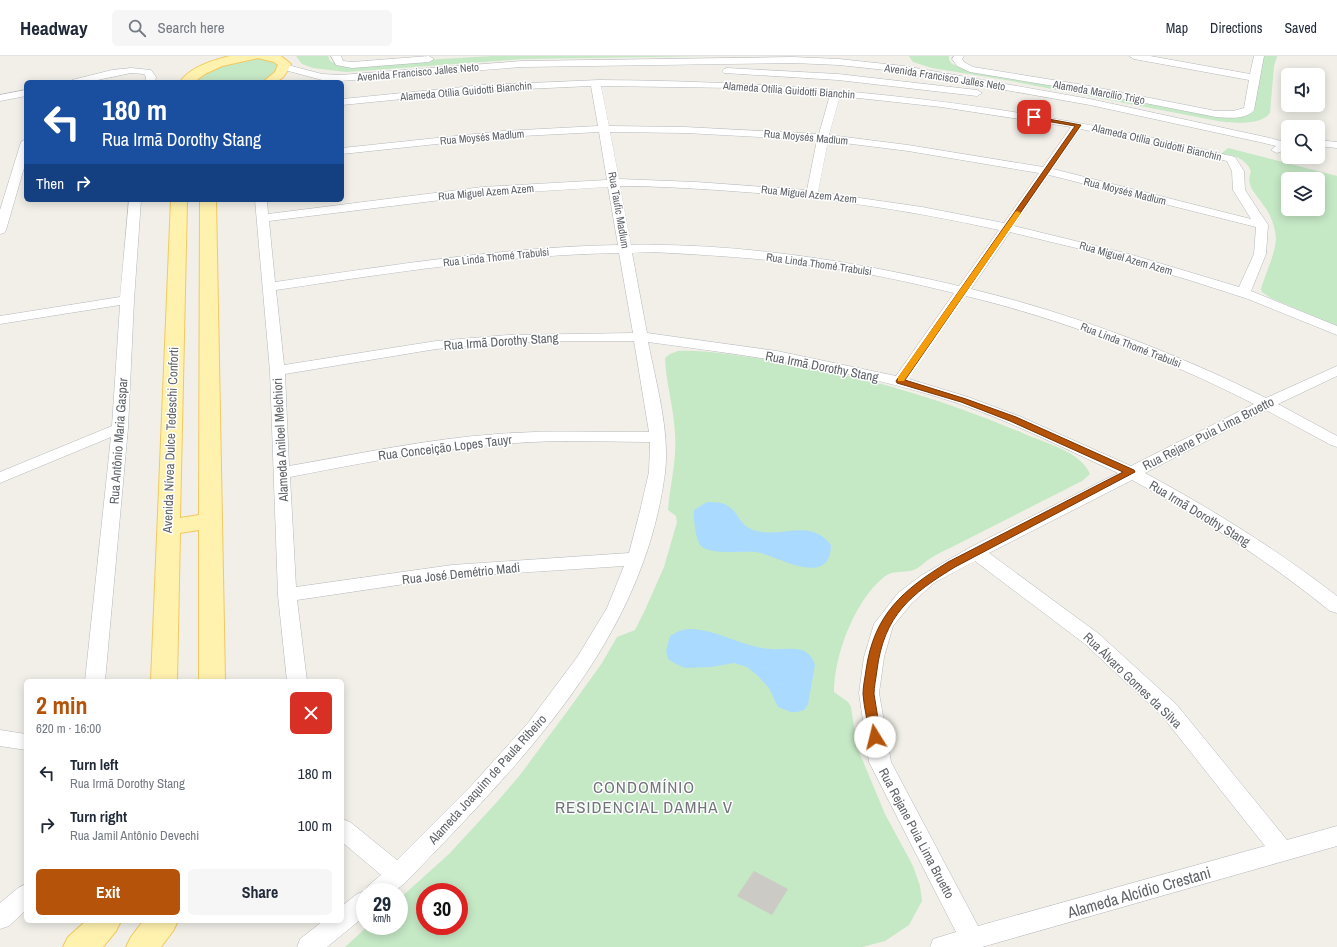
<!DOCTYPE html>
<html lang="en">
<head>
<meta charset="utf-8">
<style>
  body { margin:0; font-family:"Archivo Narrow",sans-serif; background:#f6f6f7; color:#1f2937; height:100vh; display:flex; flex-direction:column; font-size:15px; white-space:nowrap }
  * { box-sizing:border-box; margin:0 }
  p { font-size:13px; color:#747a83 }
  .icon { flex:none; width:22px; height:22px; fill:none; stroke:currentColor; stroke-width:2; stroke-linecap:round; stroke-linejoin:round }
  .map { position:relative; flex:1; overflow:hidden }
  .sheet { position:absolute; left:24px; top:623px; width:320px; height:244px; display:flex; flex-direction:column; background:#fff; border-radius:6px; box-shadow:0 2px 10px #0003 }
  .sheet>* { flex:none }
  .hud { position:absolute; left:24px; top:24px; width:320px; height:122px; border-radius:6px; box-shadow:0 2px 10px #0003; background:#1a4fa0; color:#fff; overflow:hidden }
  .controls { position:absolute; left:1281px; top:12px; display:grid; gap:8px }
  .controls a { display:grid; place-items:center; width:44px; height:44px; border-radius:6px; background:#fff; box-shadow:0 2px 10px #0003; font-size:20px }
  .speed { position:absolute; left:356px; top:827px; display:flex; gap:8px; font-size:20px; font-weight:700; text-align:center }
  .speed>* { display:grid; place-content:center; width:52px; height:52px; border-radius:50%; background:#fff; box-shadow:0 2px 10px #0003; line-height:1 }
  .speed small { font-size:10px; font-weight:400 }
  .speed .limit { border:6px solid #d22; background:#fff; color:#111 }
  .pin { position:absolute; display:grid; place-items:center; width:34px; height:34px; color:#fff; margin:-17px; border-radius:8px; box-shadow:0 2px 6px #0006 }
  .me { position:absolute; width:44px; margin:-22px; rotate:351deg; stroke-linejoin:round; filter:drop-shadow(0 0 3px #0008) }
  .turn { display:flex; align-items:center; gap:14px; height:84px; padding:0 12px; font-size:18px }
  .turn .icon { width:52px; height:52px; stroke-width:2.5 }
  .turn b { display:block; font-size:28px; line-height:34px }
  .then { display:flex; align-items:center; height:38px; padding:0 12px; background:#0003; gap:8px; font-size:15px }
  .round { display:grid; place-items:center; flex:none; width:42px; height:42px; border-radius:6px; background:#f6f6f7 }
  .overview { display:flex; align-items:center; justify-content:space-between; height:68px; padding:0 12px }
  h1 { font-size:24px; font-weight:700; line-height:30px; color:#b45309 }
  .button { display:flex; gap:8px; margin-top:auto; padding:8px 12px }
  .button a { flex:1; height:46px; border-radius:6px; background:#b45309; color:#fff; font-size:16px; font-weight:700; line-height:46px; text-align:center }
  .button a+a { background:#f6f6f7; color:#1f2937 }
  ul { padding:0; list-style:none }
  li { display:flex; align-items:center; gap:12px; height:52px; padding:0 12px }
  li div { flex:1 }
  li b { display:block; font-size:15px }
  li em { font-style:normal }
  header { display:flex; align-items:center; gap:24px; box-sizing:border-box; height:56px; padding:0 20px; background:#fff; border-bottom:1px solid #e0e1e3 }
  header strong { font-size:19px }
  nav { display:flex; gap:22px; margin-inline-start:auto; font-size:14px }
  .search { width:280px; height:36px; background:#f6f6f7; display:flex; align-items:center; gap:10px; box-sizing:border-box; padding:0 14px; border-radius:6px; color:#747a83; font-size:15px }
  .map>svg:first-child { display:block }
  .green { fill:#c5e8c5; fill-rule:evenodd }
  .water { fill:#aadaff }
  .building { fill:#cccac5 }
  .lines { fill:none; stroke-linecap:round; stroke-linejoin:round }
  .minor-casing { stroke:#b5b8bc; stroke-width:1 }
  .major-casing { stroke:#f2c960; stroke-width:2 }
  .minor { fill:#fff; fill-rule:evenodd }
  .major { fill:#fff2af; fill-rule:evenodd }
  .route { fill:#b45309; stroke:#753606 }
  .slow { fill:#f59e0b }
  .labels { text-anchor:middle; stroke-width:3; stroke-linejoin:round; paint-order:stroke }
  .far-street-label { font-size:11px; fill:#5f6368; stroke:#fff }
  .street-label { font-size:13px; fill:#5f6368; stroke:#fff }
  .near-street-label { font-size:16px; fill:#5f6368; stroke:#fff }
  .near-neighbourhood-label { font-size:17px; letter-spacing:1px; fill:#70757a; stroke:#fff }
</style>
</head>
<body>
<header>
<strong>Headway</strong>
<div class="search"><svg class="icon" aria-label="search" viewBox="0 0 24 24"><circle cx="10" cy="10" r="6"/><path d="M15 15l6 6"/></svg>Search here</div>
<nav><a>Map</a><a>Directions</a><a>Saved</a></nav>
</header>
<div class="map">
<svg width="1337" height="891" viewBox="0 0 1337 891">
  <rect width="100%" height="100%" fill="#f1efe8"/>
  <g class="green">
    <polygon points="296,0 328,0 330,5 339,9 493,0 710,0 522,3 346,16 313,12 302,8"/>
    <path d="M909,0H949V4L952,8L966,14L1234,61H1244L1254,55L1259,22L1264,0H1277L1274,10L1270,57C1261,70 1231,67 1218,65L1006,24L932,12L913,6Z"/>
    <polygon points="265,2 281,9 269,24 265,26 189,26 196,20 241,3"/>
    <path d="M1228,92L1337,120V270L1271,242L1262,236L1261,233C1265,219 1276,196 1276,182C1275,170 1271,159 1264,150C1256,137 1245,131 1251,115C1246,103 1233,98 1221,98ZM1288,123H1318V153H1288Z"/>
    <path d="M678,295C702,294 725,298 748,301C843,313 939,341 1027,379C1048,388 1081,396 1090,418L1082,425L950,492C943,495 937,498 931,502C926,505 921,510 916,513C905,518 894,513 884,521C855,544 834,599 834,636L848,646L851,651L857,691L885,758L913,810L920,830L922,845L909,869L885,885L862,891H345L368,870H399V843L449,798L497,746L520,719L569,653L602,607L617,581L635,574L645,554L664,511L677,466L676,460L668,454C670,429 677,404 675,378C674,352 666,328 665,302L670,298ZM425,836H459V870H425Z"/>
  </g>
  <g class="water">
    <path d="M707,446C743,444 732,470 757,475C786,482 809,462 831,489C830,534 777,499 756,496C742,495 710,499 701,490C696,485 693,461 694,454Z"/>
    <path d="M688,573C715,572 741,591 771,593C783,594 793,591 804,595C810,598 813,603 815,609L808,648L804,654L797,656H791L778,651L769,632L758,620L747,611L734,607L711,611L685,612L674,607L668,603L666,595L670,580L679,575Z"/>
  </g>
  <polygon class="building" points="754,815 788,833 772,859 737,840"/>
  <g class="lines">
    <defs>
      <g id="minor">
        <polygon points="331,0 341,0 343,5 352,6 429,0 434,3 429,6 352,12 336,9"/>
        <path d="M954,0H964L962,3L964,6L973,11L1084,29L1216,55H1233L1244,52L1249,24L1134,3L1129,0H1150L1250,18L1254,0H1264L1254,54C1246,64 1228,62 1216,61L1084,35L970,16L957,10L952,3Z"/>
        <polygon points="793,1 839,3 904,10 1090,43 1270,82 1284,86 1288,93 1277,97 1271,94 1276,90 1264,87 1090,49 904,16 839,9 793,7 522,11 340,25 322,24 281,13 279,11 284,8 322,18 340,19 522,5"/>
        <polygon points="131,12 151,14 156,21 155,26 145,26 146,21 144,18 131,17 88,26 70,26 72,24 112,14"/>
        <polygon points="727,12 838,18 977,34 982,37 977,40 838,24 724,17 722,15 724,13"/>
        <path d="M599,24C817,25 1023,48 1235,101L1244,115L1245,134L1268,169L1266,198L1251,235L1337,270V279L1248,243L1189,224L1097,197L1010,176L971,233C1071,257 1174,296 1266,342L1337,310V320L1278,348L1337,380V391L1331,389L1266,354L1145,417C1212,453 1276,493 1337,540V557L1330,555C1268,505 1202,462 1132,424L989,497L1099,578L1177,649L1287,784L1337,770V790L982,891H930L933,883L956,876L869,706L859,637L864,601L874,568L898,537L922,519L969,492L1118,417C1065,393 1013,366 957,347C857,314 752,300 648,286C656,327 670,375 665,417C643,587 519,708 406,826L394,836H365V860L327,891H297L300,883L323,865H342V850L357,838L365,835L369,829L381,819L342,786V763L350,766L397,804L471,730L528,667L578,600L607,552L624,510L452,521L297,544L307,625H287L278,539L270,315L255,144H267L268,158L482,131L607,124L599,76L503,81L342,98V92L503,75L598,70L591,30L483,35L342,49V43L483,29ZM601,30L736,32L830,39L819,78L685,71L609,70ZM840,40L941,51L1071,71L1043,111L908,89L829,79ZM1081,73L1227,105L1232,115L1233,134L1251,163L1053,113ZM610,76L685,77L817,84L807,134L696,126L619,123ZM828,85L908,95L1039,117L1004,167L922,151L818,136ZM1049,119L1256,171L1254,198L1239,231L1129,198L1014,170ZM620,130C652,130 685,132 717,134C812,140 906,153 999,174L959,230C852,205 741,187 631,189ZM608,131L618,189C502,191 389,210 275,226L269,165L482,139ZM651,196C707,199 762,202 817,210C864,216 909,226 954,237L896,320L777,295L647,277L632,197ZM619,197L633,277L508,279L436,285L284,309L276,234C390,217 504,199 619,197ZM966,240C1062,263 1166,303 1254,348L1131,410L1019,360L968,341L909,323ZM564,285H634L649,376C598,376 548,374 497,378C427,383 358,398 289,410L285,318L436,293L508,287ZM566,385L650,386L649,416L640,455L629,497L452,509L296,531L290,421C382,403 472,386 566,385ZM975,505L1085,588L1163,661L1265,790L978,870L891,706L879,637L884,601L893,570L912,547L934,527Z"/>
        <polygon points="26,34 26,40 0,45 0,39"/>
        <polygon points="26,83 26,105 6,174 4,177 0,178 0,154 21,86"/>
        <polygon points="1318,84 1337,86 1337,92 1318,90"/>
        <polygon points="129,144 141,144 134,244 128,372 105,625 85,625 111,381 0,427 0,416 112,370 120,249 0,268 0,260 120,241"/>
        <polygon points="0,674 26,678 26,694 0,690"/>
        <polygon points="26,828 26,854 9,870 0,873 0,847 18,832"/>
      </g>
      <g id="major">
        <path d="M230,0H281L291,8C283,24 281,26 263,26L275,16L278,9L274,6L258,2L222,10L205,18L194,26H180C190,11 213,4 230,0Z"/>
        <polygon points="171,144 187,144 180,462 199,459 200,144 216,144 225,625 199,625 199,474 180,477 177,625 151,625"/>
        <polygon points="86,865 121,865 116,875 103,891 63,891 68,881"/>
        <polygon points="143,865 178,865 173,875 161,891 126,891 131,881"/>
      </g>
    </defs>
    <use href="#minor" class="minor-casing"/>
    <use href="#major" class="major-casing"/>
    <use href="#minor" class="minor"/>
    <use href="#major" class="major"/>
  </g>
  <path class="route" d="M1032,60L1081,69L905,324L966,343L1016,361L1134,414L1135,416L955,511C911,538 884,559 877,614C876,622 874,631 874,638C876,652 879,667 881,681L879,684L875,685L871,684L870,681C868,667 864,652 863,638C863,630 865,622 866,614C874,558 903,534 948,506L1123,416L1010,365L961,346L897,327L896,325L1075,70L1034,63H1032Z"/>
  <polygon class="slow" points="1017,155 1021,157 904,325 898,325 898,321 1015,156"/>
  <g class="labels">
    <g class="far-street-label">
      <text transform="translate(418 16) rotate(-5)" y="4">Avenida Francisco Jalles Neto</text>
      <text transform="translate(945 21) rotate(9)" y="4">Avenida Francisco Jalles Neto</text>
      <text transform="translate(789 34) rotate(4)" y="4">Alameda Otília Guidotti Bianchin</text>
      <text transform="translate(466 35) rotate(-5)" y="4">Alameda Otília Guidotti Bianchin</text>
      <text transform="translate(1099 36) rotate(10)" y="4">Alameda Marcílio Trigo</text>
      <text transform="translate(482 81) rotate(-5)" y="4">Rua Moysés Madlum</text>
      <text transform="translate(806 81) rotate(5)" y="4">Rua Moysés Madlum</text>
      <text transform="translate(1157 86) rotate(13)" y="4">Alameda Otília Guidotti Bianchin</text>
      <text transform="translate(1125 135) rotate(14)" y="4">Rua Moysés Madlum</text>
      <text transform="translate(486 136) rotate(-5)" y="4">Rua Miguel Azem Azem</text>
      <text transform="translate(809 138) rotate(6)" y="4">Rua Miguel Azem Azem</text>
      <text transform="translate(619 154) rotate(80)" y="4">Rua Taufic Madlum</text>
      <text transform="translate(496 201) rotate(-6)" y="4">Rua Linda Thomé Trabulsi</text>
      <text transform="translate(1126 202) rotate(16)" y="4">Rua Miguel Azem Azem</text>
      <text transform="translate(819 208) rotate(8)" y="4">Rua Linda Thomé Trabulsi</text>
      <text transform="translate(1131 289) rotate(21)" y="4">Rua Linda Thomé Trabulsi</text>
    </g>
    <g class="street-label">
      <text transform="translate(501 285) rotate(-4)" y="5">Rua Irmã Dorothy Stang</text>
      <text transform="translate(822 310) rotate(11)" y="5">Rua Irmã Dorothy Stang</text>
      <text transform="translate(1208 377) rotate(-27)" y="5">Rua Rejane Puia Lima Bruetto</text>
      <text transform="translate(170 384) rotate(-88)" y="5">Avenida Nívea Dulce Tedeschi Conforti</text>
      <text transform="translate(280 384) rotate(-93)" y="5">Alameda Aniloel Melchiori</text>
      <text transform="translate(118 385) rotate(-86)" y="5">Rua Antônio Maria Gaspar</text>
      <text transform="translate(445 391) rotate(-7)" y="5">Rua Conceição Lopes Tauyr</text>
      <text transform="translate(1200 457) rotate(31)" y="5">Rua Irmã Dorothy Stang</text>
      <text transform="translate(461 517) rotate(-6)" y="5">Rua José Demétrio Madi</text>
      <text transform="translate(1133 624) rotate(44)" y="5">Rua Álvaro Gomes da Silva</text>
      <text transform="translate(487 723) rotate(-48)" y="5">Alameda Joaquim de Paula Ribeiro</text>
      <text transform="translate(917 777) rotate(62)" y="5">Rua Rejane Puia Lima Bruetto</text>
    </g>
    <g class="near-street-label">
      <text transform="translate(1139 836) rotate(-16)" y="6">Alameda Alcídio Crestani</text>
    </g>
    <g class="near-neighbourhood-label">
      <text x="644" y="737">CONDOMÍNIO<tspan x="644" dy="20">RESIDENCIAL DAMHA V</tspan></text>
    </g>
  </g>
</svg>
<div class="controls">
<a><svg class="icon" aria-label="sound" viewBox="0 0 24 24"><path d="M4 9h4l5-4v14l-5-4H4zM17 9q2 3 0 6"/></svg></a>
<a><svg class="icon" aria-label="search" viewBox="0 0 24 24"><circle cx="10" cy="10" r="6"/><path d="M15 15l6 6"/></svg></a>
<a><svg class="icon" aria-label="layers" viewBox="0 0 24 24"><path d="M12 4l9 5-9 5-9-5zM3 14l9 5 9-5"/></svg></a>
</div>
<div class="speed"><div>29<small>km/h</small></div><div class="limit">30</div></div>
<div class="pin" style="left:1034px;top:61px;background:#d93025"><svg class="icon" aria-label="arrive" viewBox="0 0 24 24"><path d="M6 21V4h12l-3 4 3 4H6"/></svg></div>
<svg class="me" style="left:875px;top:681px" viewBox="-20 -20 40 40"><circle r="19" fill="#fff"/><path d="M0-13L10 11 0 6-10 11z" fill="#b45309"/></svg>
<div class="hud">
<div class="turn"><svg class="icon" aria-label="left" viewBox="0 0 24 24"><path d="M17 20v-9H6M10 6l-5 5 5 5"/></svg><div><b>180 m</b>Rua Irmã Dorothy Stang</div></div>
<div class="then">Then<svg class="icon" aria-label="right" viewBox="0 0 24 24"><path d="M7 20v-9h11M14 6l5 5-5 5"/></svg></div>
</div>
<section class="sheet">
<div class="overview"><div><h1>2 min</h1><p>620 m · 16:00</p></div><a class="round" style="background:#d93025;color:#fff"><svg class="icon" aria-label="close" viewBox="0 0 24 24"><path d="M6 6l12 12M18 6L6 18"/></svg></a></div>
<ul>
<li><svg class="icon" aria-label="left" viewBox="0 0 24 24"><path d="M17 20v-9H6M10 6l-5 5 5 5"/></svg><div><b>Turn left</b><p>Rua Irmã Dorothy Stang</p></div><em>180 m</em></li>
<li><svg class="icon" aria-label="right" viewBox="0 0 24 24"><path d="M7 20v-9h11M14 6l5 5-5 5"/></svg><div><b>Turn right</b><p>Rua Jamil Antônio Devechi</p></div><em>100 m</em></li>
</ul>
<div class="button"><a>Exit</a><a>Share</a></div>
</section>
</div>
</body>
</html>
